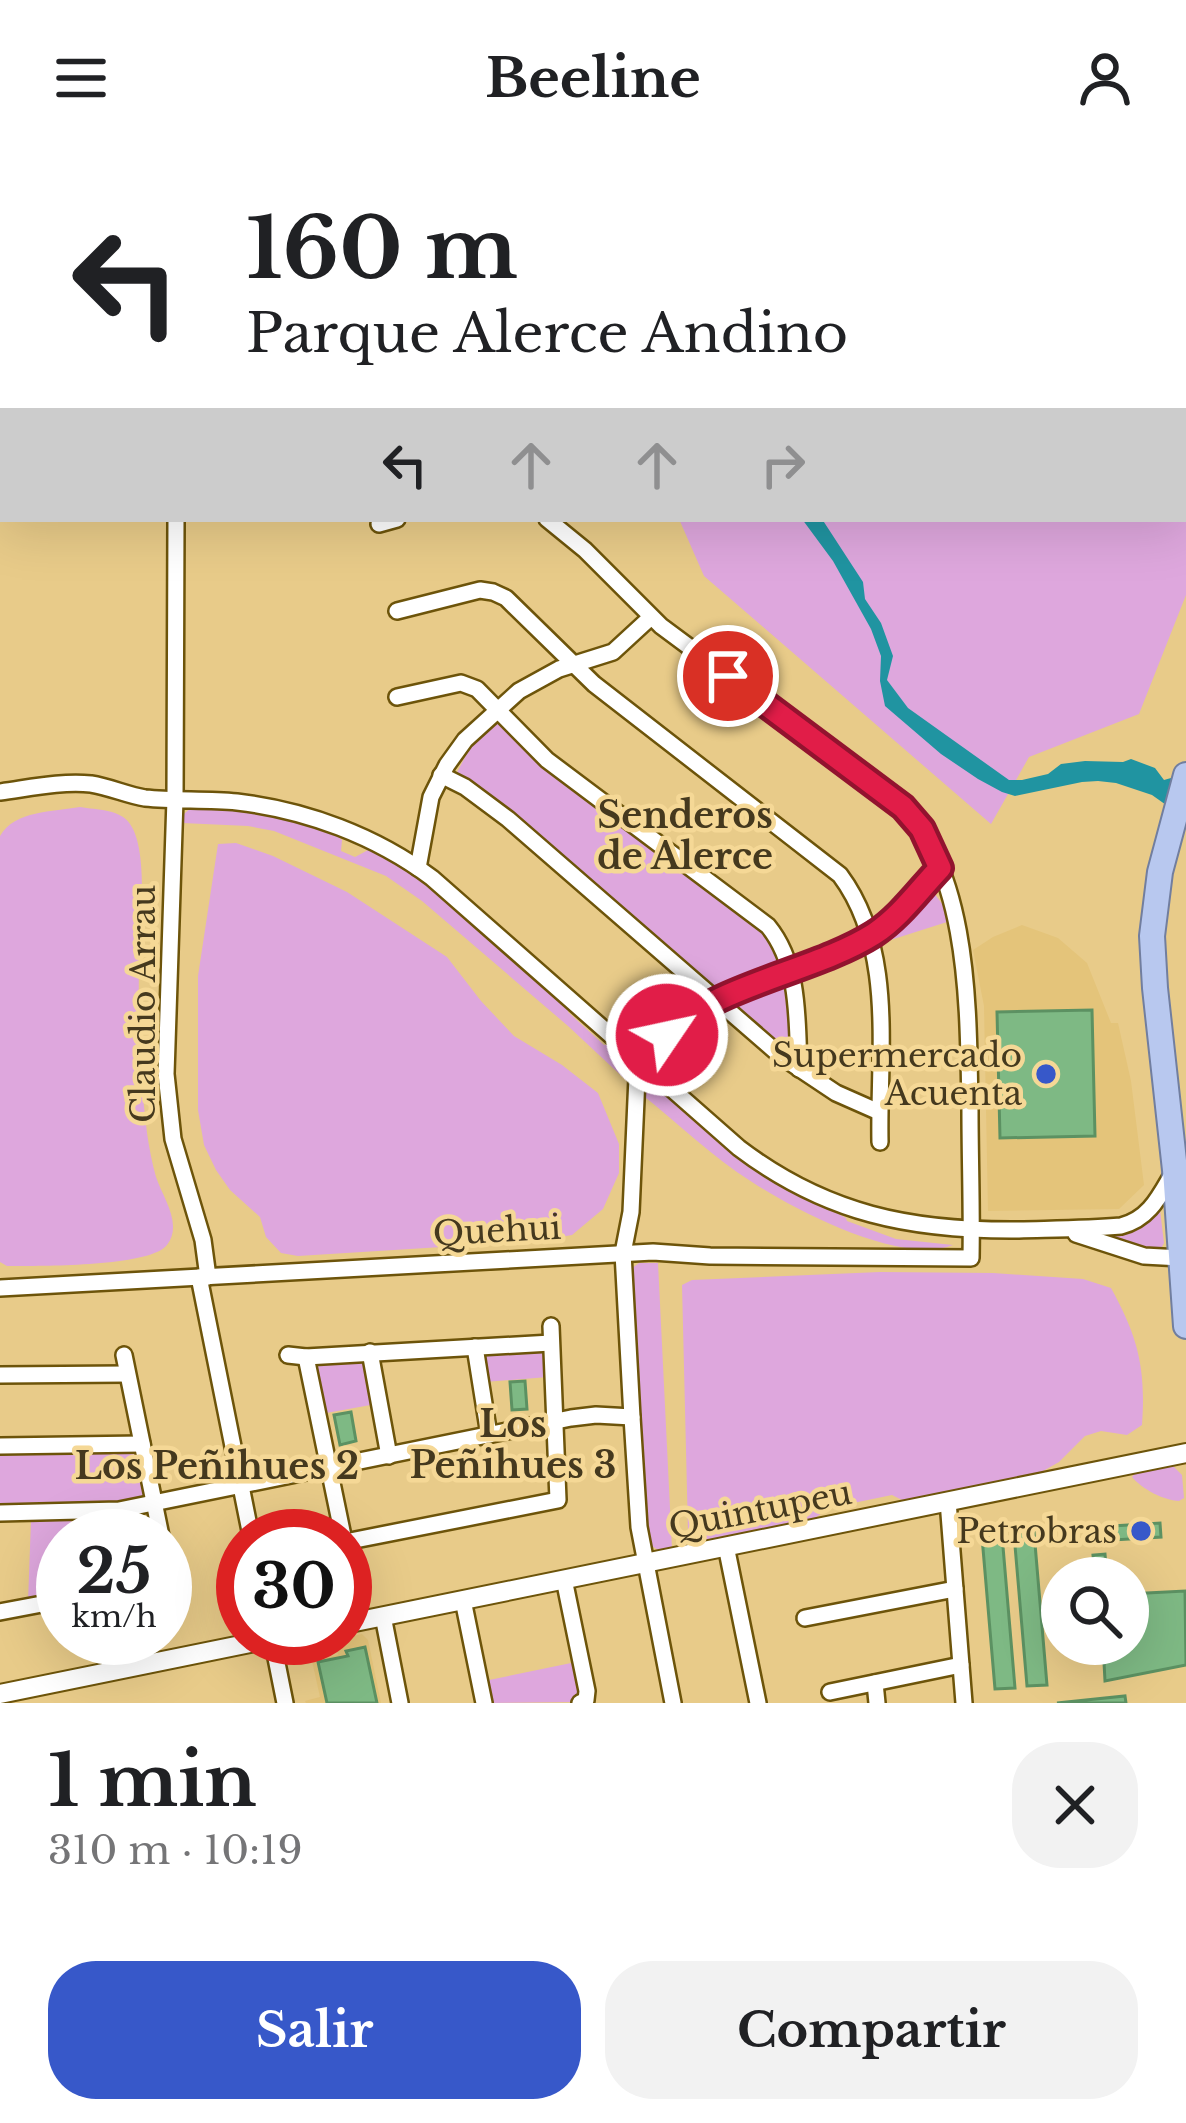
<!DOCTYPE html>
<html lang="es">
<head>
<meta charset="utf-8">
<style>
  body { margin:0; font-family:"Libre Baskerville",serif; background:#f2f2f2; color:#202124; height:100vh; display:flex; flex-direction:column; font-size:45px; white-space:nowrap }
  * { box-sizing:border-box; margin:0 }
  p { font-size:39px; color:#757577 }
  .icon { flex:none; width:66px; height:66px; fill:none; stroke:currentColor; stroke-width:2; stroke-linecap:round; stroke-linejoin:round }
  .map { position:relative; height:1547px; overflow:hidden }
  .drawer { display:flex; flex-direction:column; background:#fff; flex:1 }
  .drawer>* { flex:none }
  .top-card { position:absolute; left:0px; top:0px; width:1188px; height:366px; box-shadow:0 12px 48px #0002; background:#fff; color:#202124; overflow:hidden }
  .fabs { position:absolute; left:1041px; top:1401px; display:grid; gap:24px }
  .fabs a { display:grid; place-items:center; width:108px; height:108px; border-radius:50%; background:#fff; box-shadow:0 12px 48px #0002; font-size:60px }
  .speed { position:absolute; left:36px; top:1353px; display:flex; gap:24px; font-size:60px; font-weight:700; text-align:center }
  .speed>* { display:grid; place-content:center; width:156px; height:156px; border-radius:50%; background:#fff; box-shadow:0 12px 48px #0002; line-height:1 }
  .speed small { font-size:30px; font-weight:400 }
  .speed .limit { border:18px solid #d22; background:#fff; color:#111 }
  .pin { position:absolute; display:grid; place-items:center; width:102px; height:102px; color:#fff; margin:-51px; border:6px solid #fff; border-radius:50%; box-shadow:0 3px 12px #0007 }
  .me { position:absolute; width:132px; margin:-66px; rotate:56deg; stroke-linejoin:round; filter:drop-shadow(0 0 9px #0008) }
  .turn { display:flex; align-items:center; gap:42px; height:252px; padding:0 48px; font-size:54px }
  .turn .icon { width:156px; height:156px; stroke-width:2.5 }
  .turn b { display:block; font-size:84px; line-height:102px }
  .lanes { display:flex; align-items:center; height:114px; padding:0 48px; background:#0003; justify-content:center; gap:60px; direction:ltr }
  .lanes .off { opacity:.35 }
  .round { display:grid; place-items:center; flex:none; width:126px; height:126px; border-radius:48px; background:#f2f2f2 }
  .headline { display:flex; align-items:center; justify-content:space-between; height:204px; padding:0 48px }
  h1 { font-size:72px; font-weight:700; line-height:90px }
  .button { display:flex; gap:24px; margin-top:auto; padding:24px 48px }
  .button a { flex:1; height:138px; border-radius:48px; background:#3758c9; color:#fff; font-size:48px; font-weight:700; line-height:138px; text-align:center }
  .button a+a { background:#f2f2f2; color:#202124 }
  header { display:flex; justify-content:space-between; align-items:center; height:156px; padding:0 48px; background:#fff; font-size:54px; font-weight:700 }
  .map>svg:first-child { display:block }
  .built { fill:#e4c47a }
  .green { fill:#dea7dd }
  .water { fill:#2094a1 }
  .building { fill:#7eb984; stroke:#5c9162; stroke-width:3 }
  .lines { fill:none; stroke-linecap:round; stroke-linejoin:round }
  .minor-casing { stroke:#6d540a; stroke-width:20 }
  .tertiary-casing { stroke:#6d540a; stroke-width:22 }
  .primary-casing { stroke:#717e9f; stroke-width:28 }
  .minor { stroke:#fff; stroke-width:15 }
  .tertiary { stroke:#fff; stroke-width:18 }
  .primary { stroke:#b8c8ef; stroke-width:24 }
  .route-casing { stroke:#92132f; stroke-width:30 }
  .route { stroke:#e11d48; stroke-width:21 }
  .poi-dot { fill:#3758c9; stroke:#f5d896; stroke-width:4.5 }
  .labels { text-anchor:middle; stroke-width:9; stroke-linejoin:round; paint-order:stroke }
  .street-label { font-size:33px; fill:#45391e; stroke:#f5d896 }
  .poi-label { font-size:33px; fill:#45391e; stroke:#f5d896; text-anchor:end }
  .neighbourhood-label { font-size:36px; font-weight:bold; fill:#45391e; stroke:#f5d896 }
</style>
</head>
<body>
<header><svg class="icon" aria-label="menu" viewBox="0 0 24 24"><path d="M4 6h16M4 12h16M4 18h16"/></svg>Beeline<svg class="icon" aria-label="person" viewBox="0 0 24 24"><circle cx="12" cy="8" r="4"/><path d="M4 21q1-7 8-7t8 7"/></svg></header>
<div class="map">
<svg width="1186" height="1547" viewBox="0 0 1186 1547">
  <rect width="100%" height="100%" fill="#e8cb89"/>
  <g class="built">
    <polygon points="1022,769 1058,782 1087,807 1111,867 1118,867 1131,925 1144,1029 1119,1053 988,1055 984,850 973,794 993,781"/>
    <polygon points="362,1478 368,1484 381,1547 306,1547 305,1545 320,1541 312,1505 338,1499 335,1484"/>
  </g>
  <g class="green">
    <polygon points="367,0 1018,0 1018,3 369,3"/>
    <polygon points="1186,43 1186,439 1139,558 1029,601 991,668 704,420 679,363 1185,363"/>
    <polygon points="494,566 504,568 764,771 782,810 780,814 720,837 455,620 471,590"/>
    <polygon points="193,650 256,656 332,676 342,684 341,695 355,701 370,693 406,711 570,852 568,856 604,889 610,888 628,904 629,927 568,870 422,745 386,720 274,675 248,670 182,667 184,658"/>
    <path d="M80,651C97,654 120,653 130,668C150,696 139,779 139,812C138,867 140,922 147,977C149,991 152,1007 156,1021C163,1042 183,1068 167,1089C150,1111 39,1110 7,1110L0,1106V680C15,654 53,656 80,651Z"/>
    <polygon points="236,687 273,700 347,736 447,801 481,845 514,880 562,909 598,937 619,988 619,1017 603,1053 572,1079 536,1085 298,1100 281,1097 266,1081 260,1061 230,1034 216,1014 204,989 198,954 198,820 218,688"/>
    <polygon points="934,737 943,749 947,766 878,788 876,785 922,744"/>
    <polygon points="783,827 788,827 793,902 731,851"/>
    <path d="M643,923L651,924L766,1020L846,1062L847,1065L896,1083L953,1089C902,1110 796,1055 752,1026C712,1001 678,967 641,938Z"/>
    <polygon points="1160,1054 1164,1087 1159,1096 1101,1079 1103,1076 1140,1073"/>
    <polygon points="639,1107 658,1107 672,1393 660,1395 650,1389 646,1370 631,1113"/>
    <path d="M880,1116L993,1117L1083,1123L1111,1132C1138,1181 1146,1212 1142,1269L1127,1279L1101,1275L1085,1280L1059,1306L1036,1319L902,1344L892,1339L829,1352L812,1364L699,1387L692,1386L688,1376L682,1129L692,1124Z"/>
    <polygon points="545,1194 548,1221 484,1226 484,1196"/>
    <polygon points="365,1202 376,1248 321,1258 311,1205"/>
    <polygon points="132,1293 138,1298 145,1340 142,1342 112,1347 0,1350 0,1294"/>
    <path d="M1173,1310L1182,1319L1184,1342L1179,1345C1163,1344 1142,1333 1132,1321L1136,1316Z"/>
    <polygon points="71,1363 74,1380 63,1380 63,1438 28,1446 31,1364"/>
    <polygon points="576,1506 582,1538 573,1546 488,1547 484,1525"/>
  </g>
  <polygon class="water" points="802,363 822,363 863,426 865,443 881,467 893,500 887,524 908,552 1009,624 1022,624 1048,618 1061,608 1085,605 1123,606 1131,603 1155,612 1164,624 1171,622 1186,627 1169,651 1152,639 1116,627 1098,625 1082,626 1015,640 1002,636 978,623 941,598 885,550 880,525 881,500 871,473 833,405"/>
  <g class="building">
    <polygon points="1077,0 1168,0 1181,2 1076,3"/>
    <polygon points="1092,854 1095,980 1000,982 997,856"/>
    <polygon points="525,1225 527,1253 512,1254 510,1226"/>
    <polygon points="351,1256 356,1285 340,1289 334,1259"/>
    <polygon points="1160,1367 1161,1381 1114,1384 1113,1370"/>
    <polygon points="1034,1376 1047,1529 1027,1530 1014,1378"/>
    <polygon points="1002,1379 1015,1532 995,1533 982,1381"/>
    <polygon points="1105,1398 1107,1422 1095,1422 1093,1399"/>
    <polygon points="1185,1435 1186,1509 1105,1525 1103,1488 1128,1488 1128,1438"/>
    <polygon points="365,1491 377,1547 327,1547 318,1506 348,1500 346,1495"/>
    <polygon points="1125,1540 1126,1547 1057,1547"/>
  </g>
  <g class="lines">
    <defs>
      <g id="minor">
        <polyline points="75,0 75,3"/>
        <polyline points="154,0 154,3"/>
        <polyline points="251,0 251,3"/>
        <polyline points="0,131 3,131"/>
        <polyline points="176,363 175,643 166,918 173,983 203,1084 208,1121"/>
        <polyline points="379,368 397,363"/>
        <path d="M397,455L480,434L493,436L506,442L594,528L840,719C896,794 878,899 880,986"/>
        <path d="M397,541L461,527L477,533L547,604L768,770C800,809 797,865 799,913"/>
        <polyline points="441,619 465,631 508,663 782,901 836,937 879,956"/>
        <path d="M0,636C30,632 61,625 91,628C110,631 127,639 145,642C175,645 206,643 237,646C306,654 376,680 432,722L739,992C826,1058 911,1075 1019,1074C1053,1073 1087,1073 1121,1070C1149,1063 1159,1041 1173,1017"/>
        <polyline points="418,712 431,641 447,609 465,584 519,535 559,513 613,496 651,461"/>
        <polyline points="1076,1078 1144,1100 1181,1102"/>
        <polyline points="199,1121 251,1380"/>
        <path d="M0,1132L653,1096L710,1100L971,1102C972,1053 970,1004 970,955C968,860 972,710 894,643L661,470L585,394L547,363"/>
        <polyline points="475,1191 489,1279"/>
        <polyline points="370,1196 389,1300"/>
        <polyline points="124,1199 161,1380"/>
        <polyline points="288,1199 306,1201 551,1187"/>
        <polyline points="306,1201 343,1380"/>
        <polyline points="0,1219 126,1218"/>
        <polyline points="0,1290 142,1288"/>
        <polyline points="948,1345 964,1547"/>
        <polyline points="0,1357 119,1354 571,1262 596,1259 632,1261"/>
        <polyline points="345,1386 558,1344 551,1170"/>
        <polyline points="726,1390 758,1547"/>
        <polyline points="165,1399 174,1437"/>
        <polyline points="564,1423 587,1535 586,1544 580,1547"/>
        <polyline points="463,1444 484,1547"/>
        <polyline points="0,1456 63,1444"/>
        <polyline points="383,1460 400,1547"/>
        <polyline points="805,1462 955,1433"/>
        <polyline points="272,1482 285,1547"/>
        <polyline points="875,1527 877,1547"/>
        <polyline points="830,1536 961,1509"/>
        <polyline points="673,1547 639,1371 632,1261 623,1097 631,1056 637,921 667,879 691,857 799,813 870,780 898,757 940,712"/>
      </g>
      <g id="tertiary">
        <polyline points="345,1468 1186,1297"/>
        <polyline points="0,1538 275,1482"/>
      </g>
      <polyline id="primary" points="1186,619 1160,716 1152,780 1155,832 1175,1014 1186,1170"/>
    </defs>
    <use href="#minor" class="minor-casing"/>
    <use href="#tertiary" class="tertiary-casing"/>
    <use href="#primary" class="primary-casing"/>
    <use href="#minor" class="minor"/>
    <use href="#tertiary" class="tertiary"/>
    <use href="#primary" class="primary"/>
  </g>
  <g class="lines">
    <defs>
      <path id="route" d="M667,879C714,829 814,816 874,778C900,761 919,734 940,712L922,673L903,651L728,520"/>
    </defs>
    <use href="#route" class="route-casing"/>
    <use href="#route" class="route"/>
  </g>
  <g class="poi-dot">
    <circle cx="1046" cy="918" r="12"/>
    <circle cx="1141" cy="1375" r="12"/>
  </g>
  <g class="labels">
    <g class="street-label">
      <text transform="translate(143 848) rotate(-90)" y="12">Claudio Arrau</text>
      <text transform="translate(497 1074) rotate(-3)" y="12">Quehui</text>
      <text transform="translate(760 1353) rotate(-11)" y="12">Quintupeu</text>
    </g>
    <g class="poi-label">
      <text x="1022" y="911">Supermercado<tspan x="1022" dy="38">Acuenta</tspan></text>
      <text x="1117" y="1387">Petrobras</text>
    </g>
    <g class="neighbourhood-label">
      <text x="685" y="672">Senderos<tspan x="685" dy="41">de Alerce</tspan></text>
      <text x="513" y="1281">Los<tspan x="513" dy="41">Peñihues 3</tspan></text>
      <text x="217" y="1323">Los Peñihues 2</text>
    </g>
  </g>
</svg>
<div class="fabs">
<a><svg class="icon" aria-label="search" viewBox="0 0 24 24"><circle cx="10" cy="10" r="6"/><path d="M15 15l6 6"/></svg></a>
</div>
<div class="speed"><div>25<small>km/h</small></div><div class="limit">30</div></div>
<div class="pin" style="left:728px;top:520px;background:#d93025"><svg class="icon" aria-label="arrive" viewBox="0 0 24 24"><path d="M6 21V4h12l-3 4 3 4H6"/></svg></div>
<svg class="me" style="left:667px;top:879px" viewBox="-20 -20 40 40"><circle r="17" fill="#e11d48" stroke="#fff" stroke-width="3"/><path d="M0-11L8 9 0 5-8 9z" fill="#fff"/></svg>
<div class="top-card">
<div class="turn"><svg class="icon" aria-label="left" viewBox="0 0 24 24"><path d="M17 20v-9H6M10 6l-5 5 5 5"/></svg><div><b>160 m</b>Parque Alerce Andino</div></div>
<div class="lanes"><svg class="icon" aria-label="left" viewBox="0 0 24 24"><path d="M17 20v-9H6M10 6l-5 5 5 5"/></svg><svg class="icon off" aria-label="ahead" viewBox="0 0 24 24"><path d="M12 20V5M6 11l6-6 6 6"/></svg><svg class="icon off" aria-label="ahead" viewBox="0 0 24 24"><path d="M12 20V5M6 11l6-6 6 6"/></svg><svg class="icon off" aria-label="right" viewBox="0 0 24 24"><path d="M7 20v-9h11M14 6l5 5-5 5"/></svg></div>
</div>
</div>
<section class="drawer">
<div class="headline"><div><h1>1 min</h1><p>310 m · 10:19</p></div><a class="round"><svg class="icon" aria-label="close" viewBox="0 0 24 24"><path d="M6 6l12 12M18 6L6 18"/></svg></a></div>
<div class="button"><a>Salir</a><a>Compartir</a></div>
</section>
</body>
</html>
